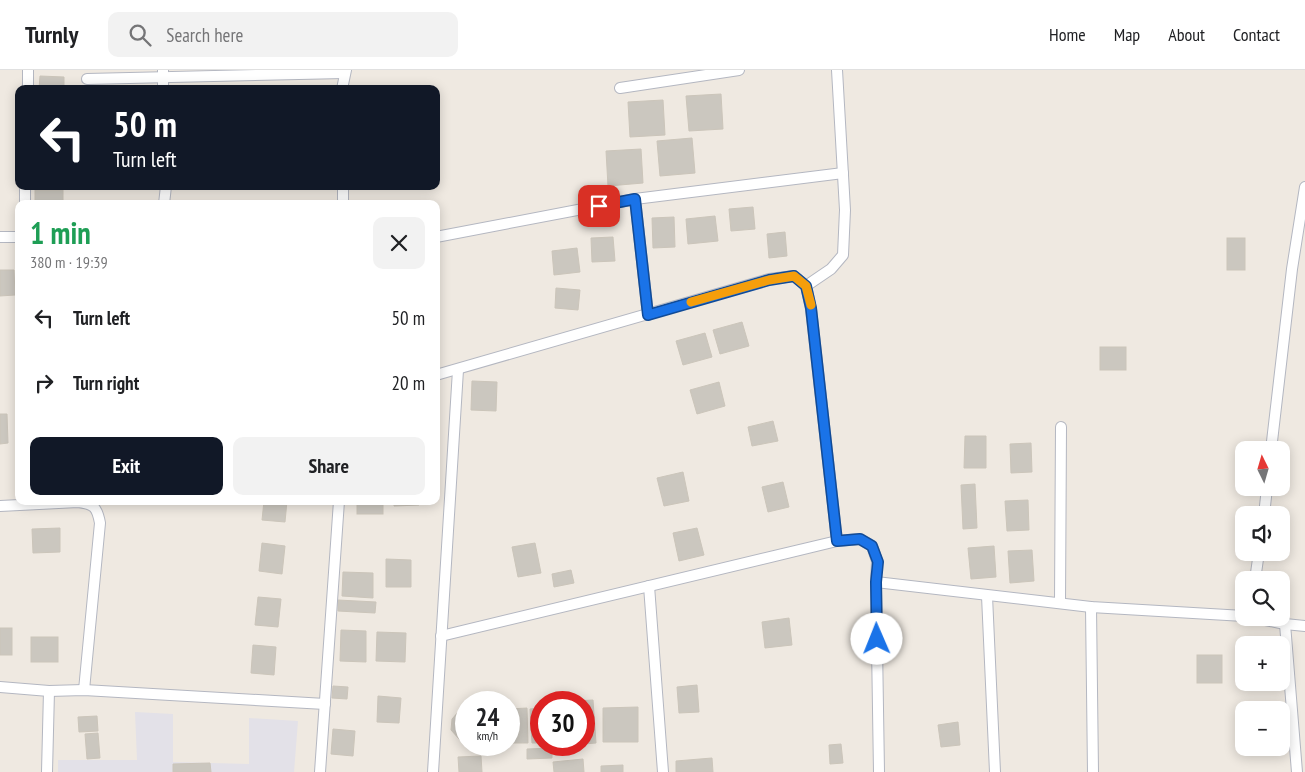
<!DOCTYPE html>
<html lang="en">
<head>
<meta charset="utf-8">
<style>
  body { margin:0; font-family:"PT Sans Narrow",sans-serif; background:#f2f2f2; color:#202124; height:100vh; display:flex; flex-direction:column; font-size:19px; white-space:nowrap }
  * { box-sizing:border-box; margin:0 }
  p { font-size:16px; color:#757577 }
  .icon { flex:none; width:28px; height:28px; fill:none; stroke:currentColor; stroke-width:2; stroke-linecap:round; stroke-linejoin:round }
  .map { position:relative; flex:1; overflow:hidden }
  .drawer { position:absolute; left:15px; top:130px; width:425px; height:305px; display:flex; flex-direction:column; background:#fff; border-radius:10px; box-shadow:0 2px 12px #0003 }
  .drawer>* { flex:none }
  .top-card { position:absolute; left:15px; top:15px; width:425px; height:105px; border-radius:10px; box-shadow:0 2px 12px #0003; background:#111827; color:#fff; overflow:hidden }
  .needle { width:32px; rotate:355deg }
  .tools { position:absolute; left:1235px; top:371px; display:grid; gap:10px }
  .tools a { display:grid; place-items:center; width:55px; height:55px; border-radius:10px; background:#fff; box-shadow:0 2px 12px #0003; font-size:25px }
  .speed { position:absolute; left:455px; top:621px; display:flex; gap:10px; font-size:25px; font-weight:700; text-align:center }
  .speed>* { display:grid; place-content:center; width:65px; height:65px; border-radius:50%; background:#fff; box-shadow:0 2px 12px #0003; line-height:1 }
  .speed small { font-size:12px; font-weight:400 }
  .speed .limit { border:8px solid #d22; background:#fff; color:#111 }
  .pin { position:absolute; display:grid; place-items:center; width:42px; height:42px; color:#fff; margin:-21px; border-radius:10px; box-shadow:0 2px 8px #0006 }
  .me { position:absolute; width:55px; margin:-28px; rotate:359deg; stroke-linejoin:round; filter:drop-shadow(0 0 4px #0008) }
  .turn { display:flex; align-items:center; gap:18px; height:105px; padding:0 15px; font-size:22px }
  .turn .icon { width:65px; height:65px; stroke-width:2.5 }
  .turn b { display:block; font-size:35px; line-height:42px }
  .round { display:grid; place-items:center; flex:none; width:52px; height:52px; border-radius:10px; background:#f2f2f2 }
  .overview { display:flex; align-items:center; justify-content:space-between; height:85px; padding:0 15px }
  h1 { font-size:30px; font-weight:700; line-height:38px; color:#1e9e55 }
  .primary-button { display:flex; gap:10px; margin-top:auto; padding:10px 15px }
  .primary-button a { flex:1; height:58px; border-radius:10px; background:#111827; color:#fff; font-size:20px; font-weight:700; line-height:58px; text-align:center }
  .primary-button a+a { background:#f2f2f2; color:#202124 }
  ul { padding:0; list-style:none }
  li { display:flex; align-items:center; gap:15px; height:65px; padding:0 15px }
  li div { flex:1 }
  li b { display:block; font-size:19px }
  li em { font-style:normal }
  header { display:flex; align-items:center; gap:30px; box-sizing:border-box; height:70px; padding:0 25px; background:#fff; border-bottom:1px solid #e0e0e0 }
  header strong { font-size:24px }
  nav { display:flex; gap:28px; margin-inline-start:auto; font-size:18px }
  .search { width:350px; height:45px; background:#f2f2f2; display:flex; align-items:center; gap:12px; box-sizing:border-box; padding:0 18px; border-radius:10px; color:#757577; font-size:19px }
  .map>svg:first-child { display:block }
  .industrial { fill:#e3e1e8 }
  .building { fill:#cbc7bf; stroke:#cbc5ba }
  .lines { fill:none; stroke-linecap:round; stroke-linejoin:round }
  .minor-casing { stroke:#b4b7c1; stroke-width:12 }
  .minor { stroke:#fff; stroke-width:10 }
  .route-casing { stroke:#114b97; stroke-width:12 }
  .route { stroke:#1a73e8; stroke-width:9 }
  .slow { stroke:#f59e0b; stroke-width:9 }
</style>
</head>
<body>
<header>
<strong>Turnly</strong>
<div class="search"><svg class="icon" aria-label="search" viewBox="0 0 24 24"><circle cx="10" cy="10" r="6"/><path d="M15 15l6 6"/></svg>Search here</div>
<nav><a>Home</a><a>Map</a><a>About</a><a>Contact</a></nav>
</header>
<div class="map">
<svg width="1305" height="702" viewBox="0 0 1305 702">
  <rect width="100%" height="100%" fill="#efe9e1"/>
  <polygon class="industrial" points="135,642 173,644 173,692 249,694 249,648 298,651 294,702 58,702 58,690 137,690"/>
  <g class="building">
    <polygon points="40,6 64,7 64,19 39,19"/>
    <polygon points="721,24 723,59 689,61 686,26"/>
    <polygon points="663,30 665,65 630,67 628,32"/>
    <polygon points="692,68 695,103 660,106 657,71"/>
    <polygon points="641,79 643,113 608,116 606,81"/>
    <rect x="35" y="120" width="28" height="14"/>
    <polygon points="753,137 755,159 731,161 729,139"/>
    <polygon points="715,146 718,171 688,174 686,149"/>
    <polygon points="674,147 675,177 653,178 652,148"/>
    <polygon points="785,162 787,186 769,188 767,164"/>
    <polygon points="613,167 615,191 592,192 591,168"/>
    <rect x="1227" y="168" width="18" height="32"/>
    <polygon points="577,178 580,202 554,205 552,181"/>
    <polygon points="0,200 14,200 15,225 0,226"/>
    <polygon points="556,218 580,220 578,240 555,238"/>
    <polygon points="742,252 749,276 720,284 713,260"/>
    <polygon points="705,263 712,287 683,295 676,271"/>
    <rect x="1100" y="277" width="26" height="23"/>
    <polygon points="472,311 497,312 496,341 471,340"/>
    <polygon points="719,312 725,336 697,344 690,320"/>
    <polygon points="0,344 7,344 8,373 0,374"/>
    <polygon points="773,351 778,371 752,376 748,357"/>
    <polygon points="965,366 986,366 986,398 964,398"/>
    <polygon points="1031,373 1032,402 1011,403 1010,374"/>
    <polygon points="683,402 689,431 664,436 657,408"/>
    <polygon points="783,412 789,437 768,442 762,417"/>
    <polygon points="975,414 977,458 963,459 961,415"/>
    <polygon points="1028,430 1029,460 1007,461 1005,431"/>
    <polygon points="264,431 287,431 285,452 262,450"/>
    <rect x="357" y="431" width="26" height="13"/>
    <polygon points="394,431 419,431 419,435 394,436"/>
    <polygon points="60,458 60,482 33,483 32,459"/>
    <polygon points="697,458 704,485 679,491 673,463"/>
    <polygon points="262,473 285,476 282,504 259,501"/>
    <polygon points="535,473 541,503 518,507 512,477"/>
    <polygon points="994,476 996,507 971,509 968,478"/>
    <polygon points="1032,480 1034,511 1010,513 1008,481"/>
    <polygon points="386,489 411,490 411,517 386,517"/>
    <polygon points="571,500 574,513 554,517 552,504"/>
    <polygon points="343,502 373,503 373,528 342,526"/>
    <polygon points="258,527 281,529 278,557 255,555"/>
    <polygon points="338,530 376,532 375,543 338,541"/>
    <polygon points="789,548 792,575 765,578 762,552"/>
    <rect x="0" y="558" width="12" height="27"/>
    <polygon points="341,560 366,561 366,592 340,591"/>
    <polygon points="377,562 406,563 405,592 376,591"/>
    <rect x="31" y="567" width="27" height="25"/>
    <polygon points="253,575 276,577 274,605 251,603"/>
    <rect x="1197" y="585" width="25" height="28"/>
    <polygon points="1240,595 1244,595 1244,612 1270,612 1270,617 1241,618"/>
    <polygon points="697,615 699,642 679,643 677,617"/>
    <polygon points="333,616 348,617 347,629 332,628"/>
    <polygon points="378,626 401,628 399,653 377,652"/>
    <polygon points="593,630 596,673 584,674 584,632 575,632 575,631"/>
    <polygon points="638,637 638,672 603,672 603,638"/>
    <polygon points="527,638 528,673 509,673 509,639"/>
    <polygon points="541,638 541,673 532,673 530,639"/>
    <polygon points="459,641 466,641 466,670 460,670 451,660 452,649"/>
    <polygon points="97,646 98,661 79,662 78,647"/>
    <polygon points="958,652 960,675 941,677 938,655"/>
    <polygon points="333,659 355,661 353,686 331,684"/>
    <polygon points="98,663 100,688 87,689 85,664"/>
    <polygon points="841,674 843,693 830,694 829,675"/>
    <polygon points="552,678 552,688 527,689 527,679"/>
    <polygon points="481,686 482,702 459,702 458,687"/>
    <polygon points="712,688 713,702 676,702 676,691"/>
    <polygon points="583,689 584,702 554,702 553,692"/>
    <polygon points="210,693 211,702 173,702 173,694"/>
    <polygon points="623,695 623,702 601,702 601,696"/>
  </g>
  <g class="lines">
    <defs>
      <g id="minor">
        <polyline points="163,0 163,19"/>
        <polyline points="87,9 344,3"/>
        <polyline points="620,18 739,0"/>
        <polyline points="28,19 28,0"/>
        <polyline points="342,19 346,0"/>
        <polyline points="635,129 648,245"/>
        <polyline points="25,134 25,116"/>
        <polyline points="164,134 166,116"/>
        <polyline points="343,134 343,116"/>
        <polyline points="0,167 19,167"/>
        <polyline points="436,167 635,129 843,103"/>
        <polyline points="806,216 831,199 843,185 845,140 837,0"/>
        <polyline points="436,305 769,209 794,206 806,216 811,239 837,471"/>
        <polyline points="1271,380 1292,199 1305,117"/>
        <path d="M0,436L78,432C94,434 97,437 100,453L84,620"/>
        <polyline points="1264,445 1267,418"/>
        <polyline points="1255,510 1259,482"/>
        <polyline points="876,512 1091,537 1244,546"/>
        <polyline points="649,516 663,702"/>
        <polyline points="987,526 995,702"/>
        <polyline points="1060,533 1061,357"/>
        <polyline points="1091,537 1093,702"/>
        <polyline points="1255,548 1285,554 1305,556"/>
        <polyline points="1285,554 1297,702"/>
        <polyline points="441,566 837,471 860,469 872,476 877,491 876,512 879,702"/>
        <polyline points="0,617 49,621 84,620 325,634"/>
        <polyline points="47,702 49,621"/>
        <polyline points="320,702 339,431"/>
        <polyline points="433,702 458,300"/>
      </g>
    </defs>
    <use href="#minor" class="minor-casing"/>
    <use href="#minor" class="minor"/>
  </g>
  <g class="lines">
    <defs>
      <polyline id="route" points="599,136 635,129 648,245 769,210 794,206 806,216 811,238 837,471 860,469 872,476 878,492 876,512 877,569"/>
    </defs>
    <use href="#route" class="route-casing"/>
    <use href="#route" class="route"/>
    <polyline class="slow" points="691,232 769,210 794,206 806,216 811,235"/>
  </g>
</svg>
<div class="tools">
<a><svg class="needle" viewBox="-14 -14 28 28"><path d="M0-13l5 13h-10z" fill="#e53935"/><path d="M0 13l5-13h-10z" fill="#757577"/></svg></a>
<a><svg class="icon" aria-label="sound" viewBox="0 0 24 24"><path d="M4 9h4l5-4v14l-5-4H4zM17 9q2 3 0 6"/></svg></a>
<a><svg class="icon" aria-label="search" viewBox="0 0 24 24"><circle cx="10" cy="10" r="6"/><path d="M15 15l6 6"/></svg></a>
<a>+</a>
<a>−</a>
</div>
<div class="speed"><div>24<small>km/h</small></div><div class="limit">30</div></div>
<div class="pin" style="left:599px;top:136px;background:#d93025"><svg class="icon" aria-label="arrive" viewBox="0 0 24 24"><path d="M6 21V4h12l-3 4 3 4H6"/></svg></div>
<svg class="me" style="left:877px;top:569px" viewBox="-20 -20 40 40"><circle r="19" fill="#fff"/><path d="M0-13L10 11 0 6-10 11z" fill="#1a73e8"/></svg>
<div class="top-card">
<div class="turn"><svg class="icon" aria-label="left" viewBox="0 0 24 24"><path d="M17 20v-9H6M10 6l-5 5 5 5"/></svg><div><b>50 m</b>Turn left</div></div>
</div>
<section class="drawer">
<div class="overview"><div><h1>1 min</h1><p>380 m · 19:39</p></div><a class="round"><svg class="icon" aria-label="close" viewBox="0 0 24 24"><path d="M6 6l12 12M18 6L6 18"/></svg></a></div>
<ul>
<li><svg class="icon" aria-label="left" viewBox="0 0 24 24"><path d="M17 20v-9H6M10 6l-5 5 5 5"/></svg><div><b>Turn left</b></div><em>50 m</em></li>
<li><svg class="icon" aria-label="right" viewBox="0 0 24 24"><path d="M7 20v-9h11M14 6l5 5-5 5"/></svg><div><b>Turn right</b></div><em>20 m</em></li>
</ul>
<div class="primary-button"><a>Exit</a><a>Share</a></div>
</section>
</div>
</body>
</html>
